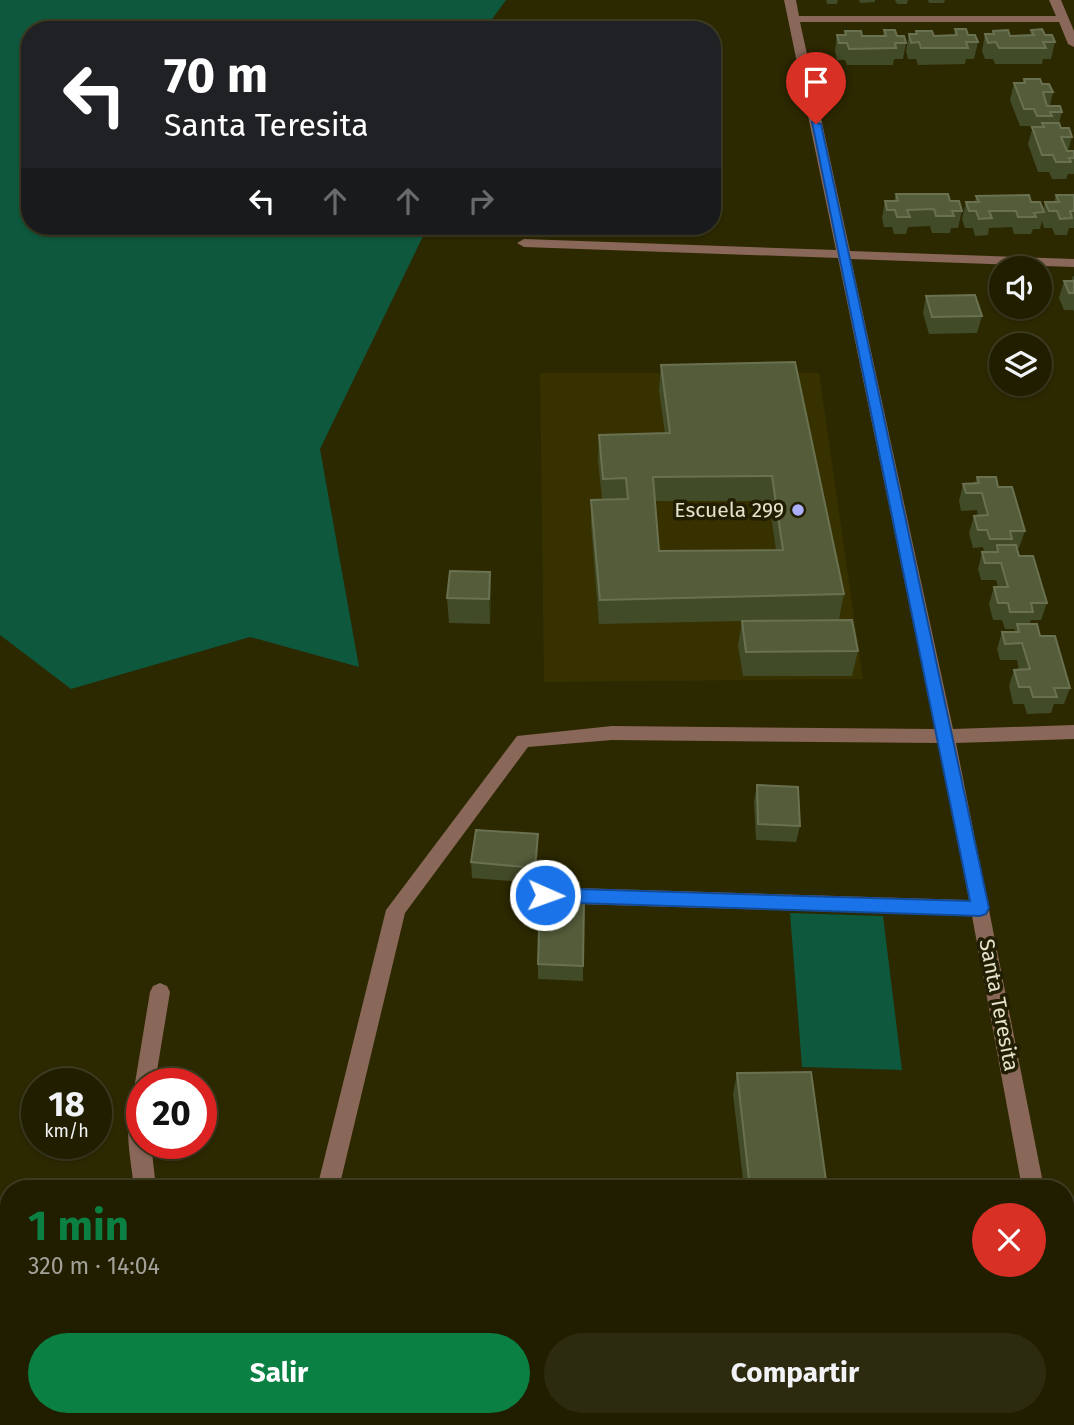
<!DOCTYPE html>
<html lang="es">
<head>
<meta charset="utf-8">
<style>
  body { margin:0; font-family:"Fira Sans",sans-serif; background:#2d2b0f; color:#f1f3f6; height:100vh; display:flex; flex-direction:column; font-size:26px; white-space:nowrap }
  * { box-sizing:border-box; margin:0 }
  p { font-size:23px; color:#a2a299 }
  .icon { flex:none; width:38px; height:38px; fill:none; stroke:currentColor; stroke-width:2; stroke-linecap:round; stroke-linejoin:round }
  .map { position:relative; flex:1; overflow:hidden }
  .drawer { position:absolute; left:0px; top:1180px; width:1074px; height:247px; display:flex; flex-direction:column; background:#211e00; border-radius:28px 28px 0 0; box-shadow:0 2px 5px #0004,0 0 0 2px #3e3c22 }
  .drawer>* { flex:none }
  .guide { position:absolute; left:21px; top:21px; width:700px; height:214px; border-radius:28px; box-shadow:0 2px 5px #0004,0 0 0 2px #3e3c22; background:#202124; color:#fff; overflow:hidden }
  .buttons { position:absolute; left:989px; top:256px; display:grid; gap:14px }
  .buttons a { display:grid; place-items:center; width:63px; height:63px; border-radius:50%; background:#211e00; box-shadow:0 2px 5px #0004,0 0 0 2px #3e3c22; font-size:35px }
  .speed { position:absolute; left:21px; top:1068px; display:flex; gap:14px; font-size:35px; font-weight:700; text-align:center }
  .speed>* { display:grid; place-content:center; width:91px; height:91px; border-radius:50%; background:#211e00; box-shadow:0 2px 5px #0004,0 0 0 2px #3e3c22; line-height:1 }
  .speed small { font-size:18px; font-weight:400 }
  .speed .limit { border:10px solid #d22; background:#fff; color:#111 }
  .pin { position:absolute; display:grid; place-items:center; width:60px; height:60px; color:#fff; margin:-72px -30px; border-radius:50% 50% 50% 0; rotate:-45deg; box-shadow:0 0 7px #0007 }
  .pin .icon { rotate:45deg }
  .me { position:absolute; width:77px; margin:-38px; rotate:92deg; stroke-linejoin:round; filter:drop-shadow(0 0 5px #0008) }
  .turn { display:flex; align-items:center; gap:24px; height:147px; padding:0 28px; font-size:32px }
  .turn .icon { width:91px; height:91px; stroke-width:2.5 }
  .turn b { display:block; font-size:49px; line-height:60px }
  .lanes { display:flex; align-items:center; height:66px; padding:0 28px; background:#0003; justify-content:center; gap:35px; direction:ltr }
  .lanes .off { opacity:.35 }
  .round { display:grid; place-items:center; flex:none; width:74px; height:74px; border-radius:37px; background:#2d2b0f }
  .head { display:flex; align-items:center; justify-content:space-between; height:119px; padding:0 28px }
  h1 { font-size:42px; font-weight:700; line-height:52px; color:#0b8043 }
  .cta { display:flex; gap:14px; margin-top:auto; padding:14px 28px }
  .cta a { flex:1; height:80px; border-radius:42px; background:#0b8043; color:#fff; font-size:28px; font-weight:700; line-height:80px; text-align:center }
  .cta a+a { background:#2d2b0f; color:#f1f3f6 }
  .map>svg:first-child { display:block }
  .built { fill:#373100 }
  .green { fill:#0e583d }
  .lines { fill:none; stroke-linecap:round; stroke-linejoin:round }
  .minor { fill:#896759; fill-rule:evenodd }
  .wall { fill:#424b28; fill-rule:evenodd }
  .shaded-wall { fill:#323611 }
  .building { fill:#545c3a; stroke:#6a7151; stroke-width:2; fill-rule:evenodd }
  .route { fill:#1a73e8; stroke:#114b97; stroke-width:2 }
  .poi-dot { fill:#adaffb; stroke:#221e02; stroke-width:2.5 }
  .labels { text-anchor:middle; stroke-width:7; stroke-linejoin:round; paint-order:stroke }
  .poi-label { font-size:21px; fill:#e4e2cd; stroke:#221e02; text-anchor:end }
  .street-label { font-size:21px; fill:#e4e2cd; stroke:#221e02 }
</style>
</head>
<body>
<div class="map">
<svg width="1074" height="1425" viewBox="0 0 1074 1425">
  <rect width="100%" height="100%" fill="#2c2800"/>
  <polygon class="built" points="540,373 819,373 863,679 544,682"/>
  <g class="green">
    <polygon points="0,0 506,0 484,30 30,30 30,226 428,226 320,449 359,667 250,637 71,689 0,635"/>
    <polygon points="790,913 883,916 902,1070 802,1067"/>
  </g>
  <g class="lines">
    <g class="minor">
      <polygon points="784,0 796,0 799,16 1056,16 1049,0 1061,0 1074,31 1074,47 1068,44 1059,22 800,22 850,251 1074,259 1074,267 851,259 953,729 1074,725 1074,739 956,743 1044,1188 1022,1188 972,916 545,903 538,901 535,895 538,889 545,887 969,900 938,743 612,740 528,747 405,913 339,1188 317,1188 386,910 517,736 612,726 935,729 838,258 524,247 517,243 524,239 836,250"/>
      <polygon points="160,983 167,986 170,992 155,1083 142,1083 142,1091 135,1083 150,992 153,986"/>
      <path d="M142,1093V1143H151L156,1188H134C131,1158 122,1124 135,1095Z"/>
      <polygon points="1066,1341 1074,1345 1074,1403 1066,1399"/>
      <polygon points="159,1418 183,1418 185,1425 161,1425"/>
      <polygon points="319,1418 343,1418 344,1425 320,1425"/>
    </g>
  </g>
  <g class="wall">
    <polygon points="826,0 838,0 837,4 827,4"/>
    <polygon points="859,0 875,0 875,2 860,3"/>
    <polygon points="895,0 908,0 907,4 897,4"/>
    <polygon points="928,0 945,0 944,3 929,3"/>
    <polygon points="955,29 968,35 978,42 974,59 966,59 965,64 918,65 916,59 908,59 906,51 909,34 915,34 916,31 934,36 954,35"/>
    <polygon points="884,30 897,36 906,43 903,59 894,59 893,65 847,65 845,60 837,60 835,51 837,35 845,35 845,31 862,36 883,36"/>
    <polygon points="1031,30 1045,35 1055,42 1051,59 1043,59 1042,64 995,64 993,59 985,59 982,51 985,34 992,34 993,31 1010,36 1030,35"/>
    <polygon points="1024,79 1042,84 1053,92 1050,106 1062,112 1059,123 1061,128 1072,137 1068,151 1074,151 1074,174 1068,174 1066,179 1052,179 1049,172 1038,172 1028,144 1032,130 1030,126 1020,126 1010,100 1014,83 1023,83"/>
    <polygon points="896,194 950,201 962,211 958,228 951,228 950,233 932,233 930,226 908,227 906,234 894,234 892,227 884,227 882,218 885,201 894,201"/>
    <polygon points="1056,195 1074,195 1074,228 1069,228 1067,235 1055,235 1052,228 1044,228 1042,221 1040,229 1033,229 1031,234 1014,234 1012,227 989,228 988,235 975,236 973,228 965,228 962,219 966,202 975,202 976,196 1031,202 1043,210 1045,202 1054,202"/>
    <polygon points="1073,276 1074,276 1074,312 1073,310 1064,310 1059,298 1064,281 1071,281"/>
    <polygon points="926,296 982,316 977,333 929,334 923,313"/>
    <path d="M795,362L844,594L839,619L761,620L858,651L852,676H743L738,645L742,621L599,624L591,524V500L602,499L598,460L599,435L665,434L659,390L661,365ZM655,501H769L776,550L659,551Z"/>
    <polygon points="977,477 998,487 1025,531 1019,548 1016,548 1019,556 1047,603 1041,620 1031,620 1029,624 1040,636 1070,688 1064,704 1054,704 1051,713 1027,714 1024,704 1013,704 1009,686 1014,670 1019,670 1017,660 1000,660 997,649 1002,632 1014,632 1015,629 1005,629 1002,620 993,620 989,604 994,587 998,587 996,580 981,580 978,569 982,552 984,552 983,547 973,548 969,533 974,516 978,516 977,510 961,511 959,501 963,484 975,483"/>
    <polygon points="490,572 491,597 490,624 449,623 447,598"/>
    <polygon points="757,785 800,826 796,842 756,840 754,801"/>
    <polygon points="538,850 535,883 472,878 471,862"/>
    <polygon points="538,964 583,966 583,981 538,979"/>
    <polygon points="737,1073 827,1188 744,1188 733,1094"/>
  </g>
  <g class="shaded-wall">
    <polygon points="490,572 491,597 490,624 489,599"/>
    <polygon points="538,834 538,850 535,883 535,868"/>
  </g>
  <g class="building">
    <polygon points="955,29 966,29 968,35 975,35 978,42 966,42 968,48 921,48 919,42 911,43 909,34 917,34 916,31 932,31 934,36 957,35"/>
    <polygon points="1042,29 1045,35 1052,35 1055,42 1043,42 1046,48 999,48 996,42 988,43 985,34 994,34 993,31 1008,30 1010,36 1034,35 1031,30"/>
    <polygon points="884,30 895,30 897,36 904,36 906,43 895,43 896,48 849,49 847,43 839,43 837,35 846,35 845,31 861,31 862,36 886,36"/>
    <polygon points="1024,79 1040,79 1042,84 1049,84 1053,92 1043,92 1047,106 1060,106 1062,112 1050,112 1052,116 1037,116 1034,109 1024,109 1014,83 1025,83"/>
    <polygon points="1042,123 1059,123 1061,128 1069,128 1072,137 1061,137 1067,151 1074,151 1074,158 1069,158 1071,162 1056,162 1053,155 1042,155 1032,127 1044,127"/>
    <polygon points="896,194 948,194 950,201 959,201 962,211 952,211 954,216 936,216 934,209 907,210 910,217 897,217 895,210 887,210 885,201 898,201"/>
    <polygon points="1029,195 1031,202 1040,202 1044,212 1034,213 1036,217 1018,217 1016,211 989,211 992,218 979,219 976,211 969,211 966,202 979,202 976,196"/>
    <polygon points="1056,195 1074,195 1074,211 1070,211 1072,218 1060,219 1057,211 1049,211 1045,202 1059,202"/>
    <polygon points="1064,281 1074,281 1074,293 1069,293"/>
    <polygon points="975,295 982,316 932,317 926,296"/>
    <path d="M795,362L844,594L600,600L591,500L628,499L626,478L603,479L599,435L670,433L661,365ZM772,476L783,550L659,551L653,477Z"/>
    <polygon points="977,477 996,477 998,487 1012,487 1025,531 1010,531 1012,539 990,539 987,530 978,530 974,516 988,515 982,493 966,493 963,484 979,483"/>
    <polygon points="997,545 1016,545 1019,556 1033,556 1047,603 1031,603 1033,612 1010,612 1008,603 998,603 994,587 1008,587 1001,563 985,563 982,552 998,552"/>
    <polygon points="450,571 490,572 489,599 447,598"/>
    <polygon points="852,620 858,651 746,652 742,621"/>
    <polygon points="1017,624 1037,624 1040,636 1055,636 1070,688 1054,688 1057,697 1033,697 1030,687 1019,687 1014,670 1030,669 1022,643 1005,644 1002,632 1019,632"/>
    <polygon points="757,785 798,787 800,826 758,824"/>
    <polygon points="476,830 538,834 535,868 471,862"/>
    <polygon points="540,897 584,899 583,966 538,964"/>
    <polygon points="811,1072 827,1188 750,1188 737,1073"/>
  </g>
  <polygon class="route" points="812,122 821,124 989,908 986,914 980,916 545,902 539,900 537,895 539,890 545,888 970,901"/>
  <circle class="poi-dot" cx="798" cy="510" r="7"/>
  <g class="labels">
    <g class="poi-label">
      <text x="784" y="517">Escuela 299</text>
    </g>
    <g class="street-label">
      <text transform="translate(999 1005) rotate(79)" y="7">Santa Teresita</text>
    </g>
  </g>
</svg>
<div class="buttons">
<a><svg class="icon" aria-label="sound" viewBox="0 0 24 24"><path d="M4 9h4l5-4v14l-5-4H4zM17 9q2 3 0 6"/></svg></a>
<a><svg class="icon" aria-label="layers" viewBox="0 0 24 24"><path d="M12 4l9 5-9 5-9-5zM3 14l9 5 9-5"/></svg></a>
</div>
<div class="speed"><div>18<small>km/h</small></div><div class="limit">20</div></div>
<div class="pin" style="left:816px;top:124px;background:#d93025"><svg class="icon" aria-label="arrive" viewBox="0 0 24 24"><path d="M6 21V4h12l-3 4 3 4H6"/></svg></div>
<svg class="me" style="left:545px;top:895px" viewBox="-20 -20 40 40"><circle r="17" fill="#1a73e8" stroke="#fff" stroke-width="3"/><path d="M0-11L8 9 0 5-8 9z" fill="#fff"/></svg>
<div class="guide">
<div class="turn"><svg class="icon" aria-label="left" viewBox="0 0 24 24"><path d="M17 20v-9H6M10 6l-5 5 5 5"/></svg><div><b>70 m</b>Santa Teresita</div></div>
<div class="lanes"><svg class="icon" aria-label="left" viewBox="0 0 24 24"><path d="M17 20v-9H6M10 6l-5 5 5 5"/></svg><svg class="icon off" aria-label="ahead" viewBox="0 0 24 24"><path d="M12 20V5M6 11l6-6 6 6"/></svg><svg class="icon off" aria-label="ahead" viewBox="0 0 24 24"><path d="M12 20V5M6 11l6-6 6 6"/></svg><svg class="icon off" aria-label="right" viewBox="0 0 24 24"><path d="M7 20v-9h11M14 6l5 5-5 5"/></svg></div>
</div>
<section class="drawer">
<div class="head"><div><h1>1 min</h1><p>320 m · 14:04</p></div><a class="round" style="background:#d93025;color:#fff"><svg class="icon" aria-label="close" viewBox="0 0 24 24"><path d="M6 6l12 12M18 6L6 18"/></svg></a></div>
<div class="cta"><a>Salir</a><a>Compartir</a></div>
</section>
</div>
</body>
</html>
